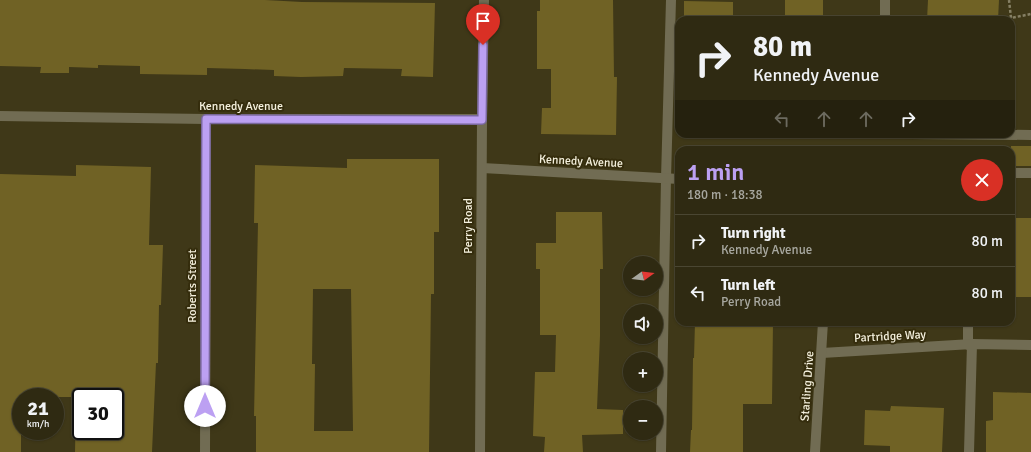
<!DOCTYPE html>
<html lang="en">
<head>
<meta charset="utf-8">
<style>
  body { margin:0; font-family:Signika,sans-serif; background:#37321b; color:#f1f3f6; height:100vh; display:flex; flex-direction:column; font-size:15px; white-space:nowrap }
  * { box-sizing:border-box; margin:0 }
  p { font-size:13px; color:#a7a79f }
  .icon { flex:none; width:22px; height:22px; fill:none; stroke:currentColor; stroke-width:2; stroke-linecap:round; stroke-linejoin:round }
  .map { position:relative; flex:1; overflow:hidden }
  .side { position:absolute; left:675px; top:146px; width:340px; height:180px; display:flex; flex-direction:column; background:#2f2a12; border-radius:12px; box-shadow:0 1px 3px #0004,0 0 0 1px #4a4632 }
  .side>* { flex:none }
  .top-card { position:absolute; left:675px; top:16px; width:340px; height:122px; border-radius:12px; box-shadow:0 1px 3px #0004,0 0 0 1px #4a4632; background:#2f2a12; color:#f1f3f6; overflow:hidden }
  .needle { width:26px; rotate:75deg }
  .buttons { position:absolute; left:623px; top:256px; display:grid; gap:8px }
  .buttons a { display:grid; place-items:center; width:40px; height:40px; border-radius:50%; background:#2f2a12; box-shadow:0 1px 3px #0004,0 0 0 1px #4a4632; font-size:20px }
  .speed { position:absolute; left:12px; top:388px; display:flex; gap:8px; font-size:20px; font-weight:700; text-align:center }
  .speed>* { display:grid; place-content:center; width:52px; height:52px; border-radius:50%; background:#2f2a12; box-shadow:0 1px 3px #0004,0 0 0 1px #4a4632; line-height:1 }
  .speed small { font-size:10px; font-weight:400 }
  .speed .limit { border:2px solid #111; border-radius:6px; background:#fff; color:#111 }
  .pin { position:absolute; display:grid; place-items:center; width:34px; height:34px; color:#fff; margin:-41px -17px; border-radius:50% 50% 50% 0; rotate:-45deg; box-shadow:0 0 4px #0007 }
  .pin .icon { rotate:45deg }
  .me { position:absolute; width:44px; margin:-22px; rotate:0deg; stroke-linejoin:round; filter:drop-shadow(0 0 3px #0008) }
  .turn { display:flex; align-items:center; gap:14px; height:84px; padding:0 12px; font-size:18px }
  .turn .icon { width:52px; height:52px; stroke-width:2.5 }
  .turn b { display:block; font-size:28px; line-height:34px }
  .lanes { display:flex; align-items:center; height:38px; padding:0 12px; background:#0003; justify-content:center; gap:20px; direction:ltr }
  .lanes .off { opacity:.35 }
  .round { display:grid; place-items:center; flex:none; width:42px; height:42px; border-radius:21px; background:#37321b }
  .summary { display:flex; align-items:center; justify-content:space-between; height:68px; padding:0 12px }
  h1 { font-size:24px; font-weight:600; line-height:30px; color:#bca0f2 }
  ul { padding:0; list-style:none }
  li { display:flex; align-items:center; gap:12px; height:52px; padding:0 12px; border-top:1px solid #4a4632 }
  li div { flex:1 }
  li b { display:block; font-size:15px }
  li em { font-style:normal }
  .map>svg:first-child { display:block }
  .building { fill:#706225; fill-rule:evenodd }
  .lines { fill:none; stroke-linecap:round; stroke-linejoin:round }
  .path { stroke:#868065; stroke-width:2.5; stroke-dasharray:3 2; stroke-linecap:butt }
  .service { stroke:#716c53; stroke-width:10 }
  .minor { stroke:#716c53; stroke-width:10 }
  .tertiary { stroke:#716c53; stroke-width:10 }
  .route-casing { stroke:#7a689d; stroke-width:10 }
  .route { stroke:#bca0f2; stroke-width:7 }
  .labels { text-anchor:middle; stroke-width:4; stroke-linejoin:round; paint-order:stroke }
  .street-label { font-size:12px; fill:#f5f1de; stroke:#352d0d }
</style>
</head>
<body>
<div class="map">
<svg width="1031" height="452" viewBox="0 0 1031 452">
  <rect width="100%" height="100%" fill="#3f3818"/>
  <g class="building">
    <polygon points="0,0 265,0 302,2 435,3 433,77 401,76 402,69 344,68 343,76 301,77 274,76 274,70 245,69 207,68 207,75 140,74 140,66 98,65 98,68 69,67 69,73 40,73 41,67 0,66"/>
    <polygon points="540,0 613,0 614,77 617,77 616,135 541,134 542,108 551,108 551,69 537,69 537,11 540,11"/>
    <rect x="785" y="0" width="38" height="20"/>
    <polygon points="928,0 999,0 998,20 927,20"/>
    <polygon points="684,1 733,2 733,20 684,20"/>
    <rect x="1011" y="146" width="20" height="20"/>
    <path d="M347,159H439V232H434V294H431L429,452H256V416H254L258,223H254L255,165L347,168ZM313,289H351L353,431H314L315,364H312Z"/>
    <path d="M76,165L151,167L149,245H163L161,305H159L158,363H156L152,452H75L76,397H21V452H0V174L76,176ZM81,397H115V431H81Z"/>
    <polygon points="556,212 602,212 603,269 600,269 600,336 597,409 623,410 623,434 582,435 583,452 544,452 545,437 533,436 535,372 555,372 556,335 540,335 540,269 536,269 536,243 556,243"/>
    <rect x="1011" y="218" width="20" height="79"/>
    <polygon points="695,322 773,322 772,404 743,404 743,452 690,452 691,430 692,430 693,358 694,358"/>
    <polygon points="993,392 1031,393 1031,452 986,452 986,421 993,420"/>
    <polygon points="891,406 944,408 942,452 890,452 890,446 864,445 865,410 890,411"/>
  </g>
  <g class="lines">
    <polyline class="path" points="1009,0 1011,18 1031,14"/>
    <g class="service">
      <polyline points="1011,173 1031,173"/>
      <polyline points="968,345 968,322"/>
      <polyline points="661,452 666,178 671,0"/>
      <polyline points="969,452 972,344"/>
    </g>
    <g class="minor">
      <polyline points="885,20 885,0"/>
      <polyline points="0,116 206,119 482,119"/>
      <polyline points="912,134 1031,135"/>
      <polyline points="482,168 679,179"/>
      <polyline points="822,353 972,344 1031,345"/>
      <polyline points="205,452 206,119"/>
      <polyline points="815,452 823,322"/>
    </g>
    <polyline class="tertiary" points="480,452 482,119 484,0"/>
  </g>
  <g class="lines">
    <defs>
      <polyline id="route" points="205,406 206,119 482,120 483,45"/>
    </defs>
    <use href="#route" class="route-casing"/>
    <use href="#route" class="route"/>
  </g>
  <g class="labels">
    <g class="street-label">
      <text x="241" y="110">Kennedy Avenue</text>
      <text transform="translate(581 161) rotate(3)" y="4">Kennedy Avenue</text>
      <text transform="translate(468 226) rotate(-90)" y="4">Perry Road</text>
      <text transform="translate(192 286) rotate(-90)" y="4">Roberts Street</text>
      <text transform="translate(890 336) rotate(-3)" y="4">Partridge Way</text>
      <text transform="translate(807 386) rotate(-86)" y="4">Starling Drive</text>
    </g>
  </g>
</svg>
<div class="buttons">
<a><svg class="needle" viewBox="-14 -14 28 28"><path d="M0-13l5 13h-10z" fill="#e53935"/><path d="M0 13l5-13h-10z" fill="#a7a79f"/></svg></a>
<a><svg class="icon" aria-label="sound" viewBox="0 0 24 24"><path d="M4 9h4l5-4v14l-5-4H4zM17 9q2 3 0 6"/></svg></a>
<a>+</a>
<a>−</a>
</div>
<div class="speed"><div>21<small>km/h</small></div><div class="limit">30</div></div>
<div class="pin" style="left:483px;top:45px;background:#d93025"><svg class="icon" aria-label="arrive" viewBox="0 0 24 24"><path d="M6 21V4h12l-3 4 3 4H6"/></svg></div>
<svg class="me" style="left:205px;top:406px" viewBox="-20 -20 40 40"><circle r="19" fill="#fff"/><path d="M0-13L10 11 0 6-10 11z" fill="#bca0f2"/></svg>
<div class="top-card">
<div class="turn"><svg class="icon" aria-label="right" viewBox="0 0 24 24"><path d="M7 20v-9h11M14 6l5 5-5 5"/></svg><div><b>80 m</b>Kennedy Avenue</div></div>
<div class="lanes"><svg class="icon off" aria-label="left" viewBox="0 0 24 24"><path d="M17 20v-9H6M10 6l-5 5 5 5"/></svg><svg class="icon off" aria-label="ahead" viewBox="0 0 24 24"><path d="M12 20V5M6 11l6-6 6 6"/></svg><svg class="icon off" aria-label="ahead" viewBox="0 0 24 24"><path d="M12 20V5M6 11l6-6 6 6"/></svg><svg class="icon" aria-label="right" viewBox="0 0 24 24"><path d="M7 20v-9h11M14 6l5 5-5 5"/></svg></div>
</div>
<section class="side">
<div class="summary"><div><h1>1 min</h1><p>180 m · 18:38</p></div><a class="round" style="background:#d93025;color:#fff"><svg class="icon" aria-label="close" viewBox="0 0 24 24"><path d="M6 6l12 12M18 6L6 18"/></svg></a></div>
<ul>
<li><svg class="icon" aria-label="right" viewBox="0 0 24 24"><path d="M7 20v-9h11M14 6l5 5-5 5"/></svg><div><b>Turn right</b><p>Kennedy Avenue</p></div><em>80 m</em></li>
<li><svg class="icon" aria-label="left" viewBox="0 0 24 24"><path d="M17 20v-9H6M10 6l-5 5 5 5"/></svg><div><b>Turn left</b><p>Perry Road</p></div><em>80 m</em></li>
</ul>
</section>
</div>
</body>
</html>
